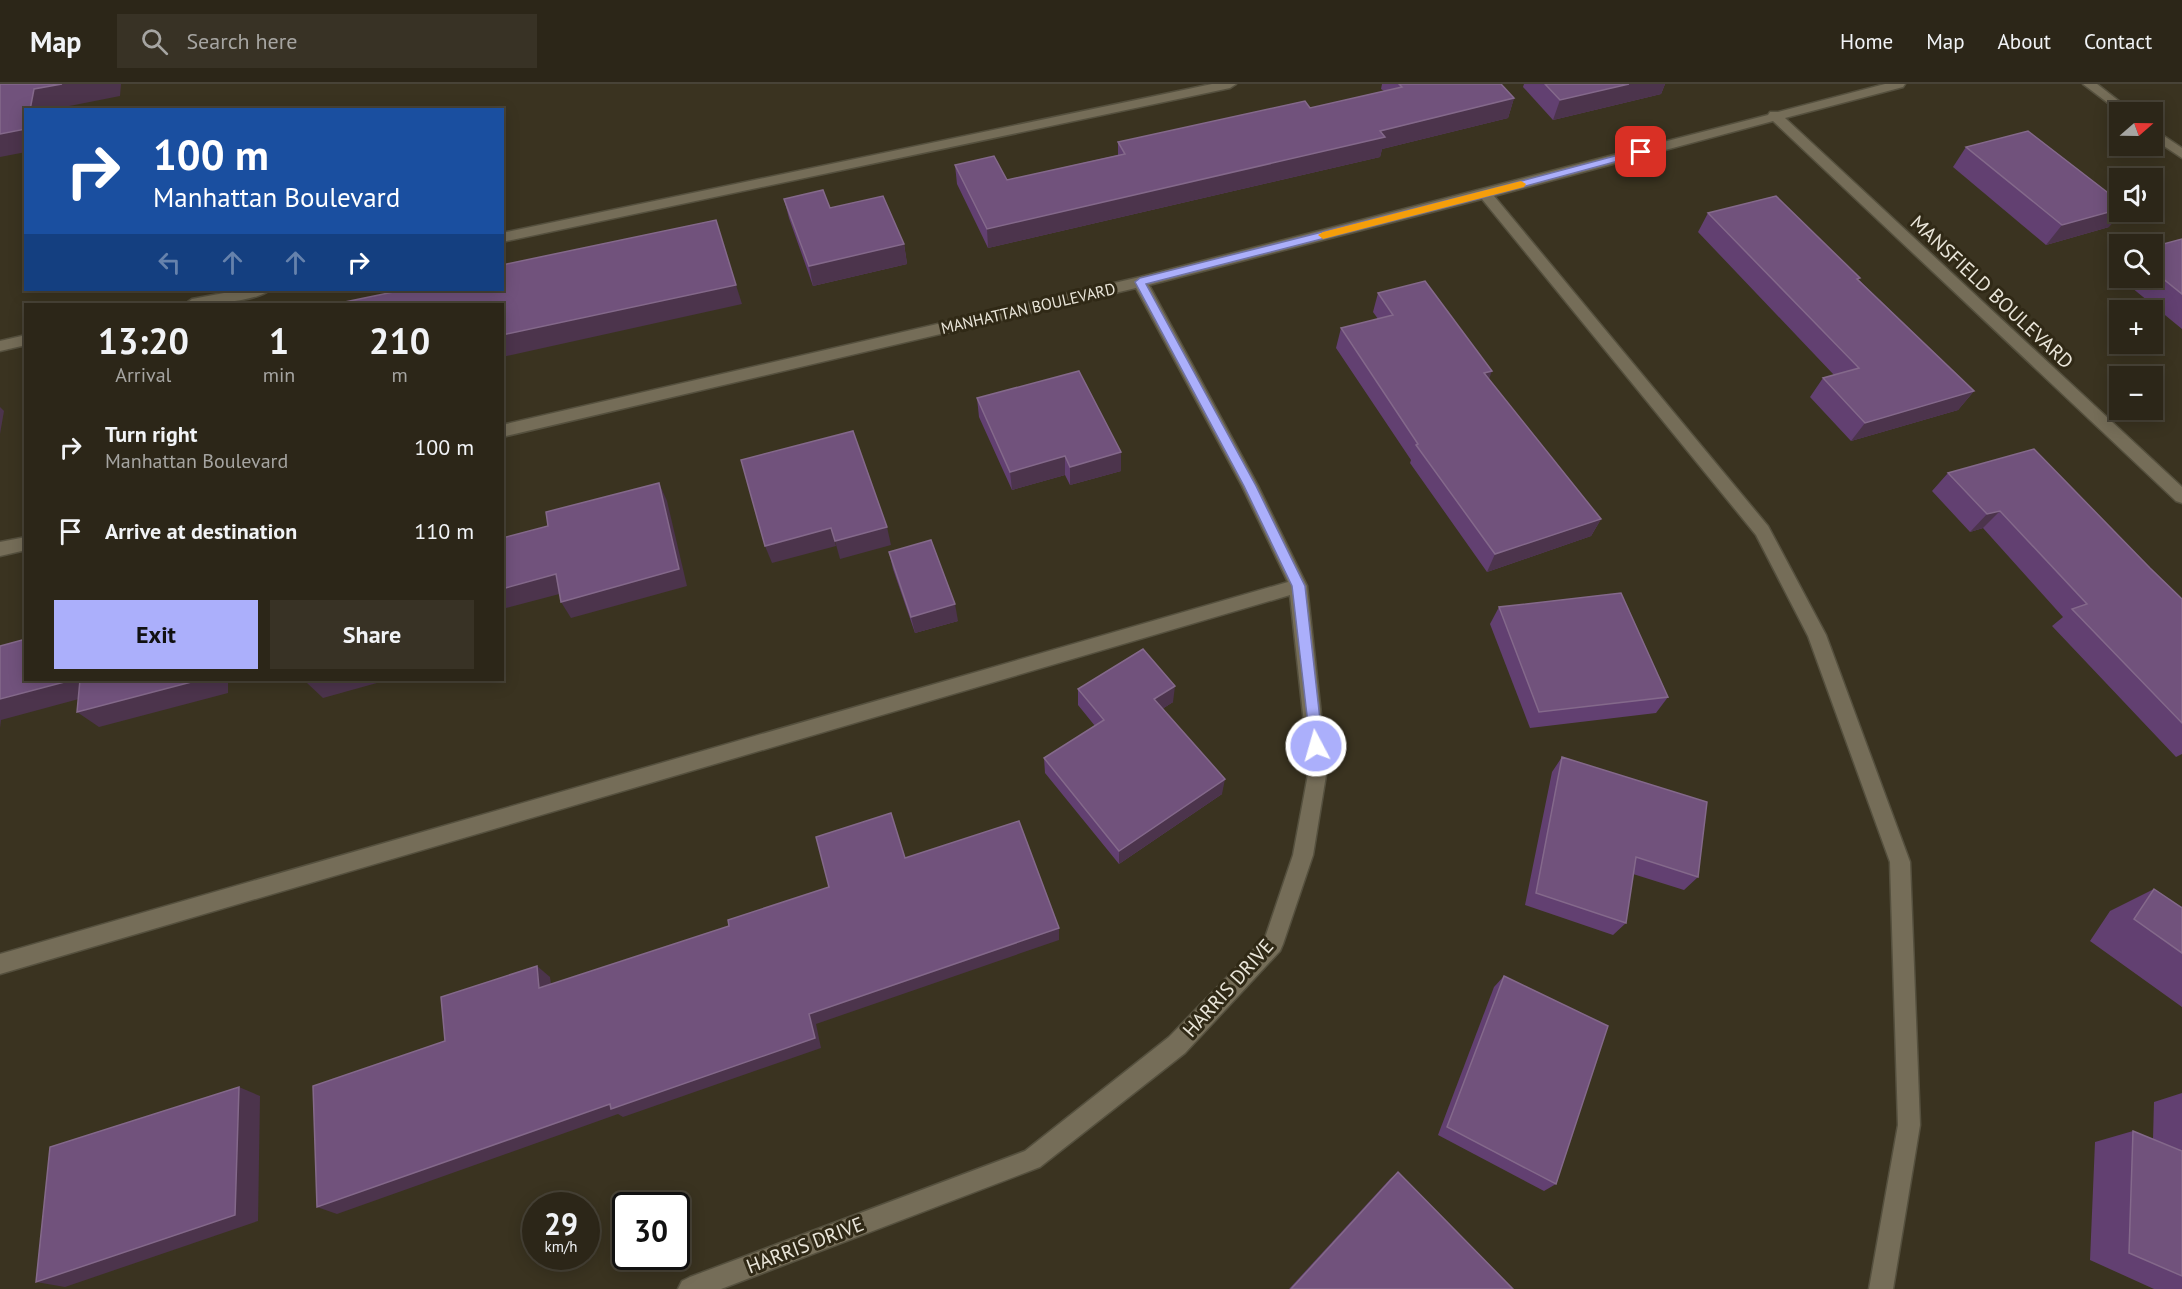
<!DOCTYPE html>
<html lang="en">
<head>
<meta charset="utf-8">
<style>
  body { margin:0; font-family:"PT Sans",sans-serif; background:#383225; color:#f1f3f6; height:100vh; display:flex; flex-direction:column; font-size:22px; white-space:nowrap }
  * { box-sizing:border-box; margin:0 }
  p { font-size:20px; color:#a6a5a2 }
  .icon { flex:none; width:33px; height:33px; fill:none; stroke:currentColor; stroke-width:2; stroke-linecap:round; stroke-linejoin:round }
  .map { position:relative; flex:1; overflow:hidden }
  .details { position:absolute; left:24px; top:219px; width:480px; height:378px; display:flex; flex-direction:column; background:#2c2618; border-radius:0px; box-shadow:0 3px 15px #0003,0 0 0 2px #484337 }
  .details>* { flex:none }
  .hud { position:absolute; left:24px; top:24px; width:480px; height:183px; border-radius:0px; box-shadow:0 3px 15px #0003,0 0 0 2px #484337; background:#1a4fa0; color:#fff; overflow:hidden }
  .needle { width:39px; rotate:70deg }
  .fabs { position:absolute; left:2109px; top:18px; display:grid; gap:12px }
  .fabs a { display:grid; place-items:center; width:54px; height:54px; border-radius:0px; background:#2c2618; box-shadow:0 3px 15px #0003,0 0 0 2px #484337; font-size:30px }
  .speed { position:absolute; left:522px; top:1108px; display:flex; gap:12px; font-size:30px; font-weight:700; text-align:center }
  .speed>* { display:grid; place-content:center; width:78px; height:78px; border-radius:50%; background:#2c2618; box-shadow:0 3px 15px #0003,0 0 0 2px #484337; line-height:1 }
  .speed small { font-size:15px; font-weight:400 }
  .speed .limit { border:3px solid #111; border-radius:9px; background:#fff; color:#111 }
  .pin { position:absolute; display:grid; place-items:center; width:51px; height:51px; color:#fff; margin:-26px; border-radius:12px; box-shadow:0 3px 9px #0006 }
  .me { position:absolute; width:66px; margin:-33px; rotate:354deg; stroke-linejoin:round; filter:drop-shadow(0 0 4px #0008) }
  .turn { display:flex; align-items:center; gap:21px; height:126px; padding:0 30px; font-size:27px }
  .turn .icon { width:78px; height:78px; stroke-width:2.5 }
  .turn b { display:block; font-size:42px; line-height:51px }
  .lanes { display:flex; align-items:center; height:57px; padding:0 30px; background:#0003; justify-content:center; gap:30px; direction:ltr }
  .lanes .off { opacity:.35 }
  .eta { display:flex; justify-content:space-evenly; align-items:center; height:102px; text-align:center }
  .eta b { font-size:36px; font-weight:800; line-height:42px }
  .button { display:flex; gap:12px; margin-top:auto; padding:12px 30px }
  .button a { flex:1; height:69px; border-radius:0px; background:#abaffb; color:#111; font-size:24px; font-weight:800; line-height:69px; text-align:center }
  .button a+a { background:#383225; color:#f1f3f6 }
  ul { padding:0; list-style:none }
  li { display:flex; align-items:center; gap:18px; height:84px; padding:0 30px }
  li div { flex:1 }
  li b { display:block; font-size:22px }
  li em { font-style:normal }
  header { display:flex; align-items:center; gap:36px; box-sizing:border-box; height:84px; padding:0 30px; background:#2c2618; border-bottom:2px solid #484337 }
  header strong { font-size:28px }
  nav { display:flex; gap:33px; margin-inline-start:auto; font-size:21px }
  .search { width:420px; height:54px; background:#383225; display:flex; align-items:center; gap:15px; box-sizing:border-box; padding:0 21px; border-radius:0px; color:#a6a5a2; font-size:22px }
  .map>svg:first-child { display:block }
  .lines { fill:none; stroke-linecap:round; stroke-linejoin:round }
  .minor-casing { stroke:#55503e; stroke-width:3 }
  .minor { fill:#756d58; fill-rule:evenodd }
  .wall { fill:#624071 }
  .shaded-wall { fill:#4c344c }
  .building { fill:#71527c; stroke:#84698b; stroke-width:1.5 }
  .route { fill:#abaffb; stroke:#6f72a3; stroke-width:1.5 }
  .slow { fill:#f59e0b }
  .labels { text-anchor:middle; stroke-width:6; stroke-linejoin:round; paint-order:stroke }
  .far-street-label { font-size:16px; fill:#e9e5d9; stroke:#302916 }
  .street-label { font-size:20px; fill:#e9e5d9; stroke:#302916 }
</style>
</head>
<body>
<header>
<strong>Map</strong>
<div class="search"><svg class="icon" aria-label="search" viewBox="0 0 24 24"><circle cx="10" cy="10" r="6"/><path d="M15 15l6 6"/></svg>Search here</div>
<nav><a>Home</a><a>Map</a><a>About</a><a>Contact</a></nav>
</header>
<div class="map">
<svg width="2182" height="1205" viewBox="0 0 2182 1205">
  <rect width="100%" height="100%" fill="#3a3320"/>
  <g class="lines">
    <defs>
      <g id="minor">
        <polygon points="1212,0 1236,0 1230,4 502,158 502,149"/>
        <polygon points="1885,0 1905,0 1903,3 1785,34 2182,403 2182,419 2176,417 1773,37 1494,112 1768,442 1826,551 1910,778 1920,1041 1893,1205 1869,1205 1898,1041 1890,778 1808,552 1756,451 1482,115 1149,201 1258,402 1307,502 1327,685 1313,771 1283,860 1280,867 1185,969 1040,1083 721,1205 678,1205 682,1197 690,1193 1025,1067 1169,953 1265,854 1293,771 1309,685 1290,511 0,890 0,870 1288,498 1242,402 1136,204 502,353 502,341 1140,193 1768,31 1770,28 1778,28"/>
        <polygon points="2083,0 2097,0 2133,28 2120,28"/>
        <polygon points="2152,44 2182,64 2182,74 2152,54"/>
        <path d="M240,206H269C260,217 200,222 185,220L192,215Z"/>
        <polygon points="26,251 26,261 0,267 0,257"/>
        <polygon points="26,453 26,466 0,472 0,458"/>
      </g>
    </defs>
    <use href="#minor" class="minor-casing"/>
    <use href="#minor" class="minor"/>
  </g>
  <g class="wall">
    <polygon points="1382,0 1501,0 1514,14 1508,34 1382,65 1380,73 988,164 957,100 955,81 1007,96 1118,71 1118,58 1310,24 1384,7 1381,5"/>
    <polygon points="1524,0 1665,0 1661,10 1553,36 1523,3"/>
    <polygon points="1966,63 2109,143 2046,161 1953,83"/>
    <polygon points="784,115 830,124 904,160 907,180 813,202 789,134"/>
    <polygon points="1708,129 1859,196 1974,307 1958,326 1851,357 1810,313 1823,294 1834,291 1698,148"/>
    <polygon points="2182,155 2182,245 2120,194 2152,194 2152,163"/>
    <polygon points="2120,182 2120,193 2114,189"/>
    <polygon points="1378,209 1489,295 1601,435 1591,452 1487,488 1410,379 1411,376 1336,264 1341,244 1378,235 1373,228"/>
    <polygon points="977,314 1121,368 1121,387 1070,401 1065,391 1012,406 979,333"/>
    <polygon points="1948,389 2150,484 2182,515 2182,670 2176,673 2052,542 2063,533 1983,444 1970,448 1932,407"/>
    <polygon points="889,468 958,537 915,549 893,485"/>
    <polygon points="1499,523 1668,613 1656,629 1530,644 1490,540"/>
    <polygon points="1078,605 1173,618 1162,625 1222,710 1119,780 1045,689 1044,674 1095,642 1078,621"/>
    <polygon points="1562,673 1698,793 1684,806 1633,790 1626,839 1613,851 1525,821 1552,688"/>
    <polygon points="2154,805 2181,823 2182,822 2182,923 2090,857 2110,827"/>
    <polygon points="1504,892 1556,1100 1544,1107 1438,1051 1494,903"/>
    <polygon points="2182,1009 2182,1205 2154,1205 2090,1176 2095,1058 2133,1047 2153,1055 2154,1018"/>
    <polygon points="1398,1088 1513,1205 1289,1205 1390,1095"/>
  </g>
  <g class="shaded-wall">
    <polygon points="62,0 121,0 120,12 49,26 30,26 34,5"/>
    <polygon points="1629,0 1665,0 1661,10 1553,36 1560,16"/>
    <polygon points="1514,14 1508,34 1382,65 1380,73 988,164 987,145"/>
    <polygon points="26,45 26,68 0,73 0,50"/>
    <polygon points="2120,125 2120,128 2122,128 2109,143 2046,161 2062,141"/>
    <polygon points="904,160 907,180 813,202 809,182"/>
    <polygon points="736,201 742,220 502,273 502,251"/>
    <polygon points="1492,287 1485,306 1484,289"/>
    <polygon points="1974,307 1958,326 1851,357 1865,339"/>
    <polygon points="0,323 4,327 0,350"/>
    <polygon points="1121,368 1121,387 1070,401 1070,383"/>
    <polygon points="1065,372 1065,391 1012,406 1010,388"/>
    <polygon points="659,399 667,417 687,502 571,534 561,518"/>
    <polygon points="2000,427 1983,444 1970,448 1987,430"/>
    <polygon points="1601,435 1591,452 1487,488 1495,470"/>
    <polygon points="887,443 891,461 840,475 835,457"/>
    <polygon points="831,444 836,462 772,479 765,462"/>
    <polygon points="556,490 567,508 502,525 502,505"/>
    <polygon points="955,520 958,537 915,549 911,533"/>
    <polygon points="72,596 83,596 101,609 1,636 0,644 0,615"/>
    <polygon points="199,596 228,596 228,609 99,643 77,628"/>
    <polygon points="316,596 384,596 384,597 323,614 306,598"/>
    <polygon points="1175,602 1173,618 1153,631 1154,615"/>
    <polygon points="1225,695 1222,710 1119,780 1119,767"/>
    <polygon points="1059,844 1059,856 816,940 821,964 623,1033 618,1030 337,1130 317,1123 610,1020 809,930"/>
    <polygon points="537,882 550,893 553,915 539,904"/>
    <polygon points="239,1003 260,1012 258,1137 65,1203 36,1198"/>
  </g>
  <g class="building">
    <polygon points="0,0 62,0 34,5 30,26 26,26 26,45 0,50"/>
    <polygon points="1399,0 1501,0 1514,14 1380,47 1385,53 987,145 955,81 994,72 1007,96 1125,70 1118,58 1305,17 1310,24 1402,3"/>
    <polygon points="1545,0 1629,0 1560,16"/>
    <polygon points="2028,47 2120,118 2120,125 2062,141 1966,63"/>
    <polygon points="823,106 830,124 883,112 904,160 809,182 784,115"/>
    <polygon points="1776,112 1860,194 1857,195 1974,307 1865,339 1823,294 1859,284 1708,129"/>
    <polygon points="716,136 736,201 502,251 502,220 335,220 403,206 502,206 502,181"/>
    <polygon points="2182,155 2182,210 2152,186 2152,163"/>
    <polygon points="1425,197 1492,287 1484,289 1601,435 1495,470 1416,361 1418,360 1341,244 1393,231 1378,209"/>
    <polygon points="1079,287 1121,368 1070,383 1065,372 1010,388 977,314"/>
    <polygon points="853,347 887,443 835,457 831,444 765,462 741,376"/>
    <polygon points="2034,365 2150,484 2182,515 2182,639 2072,525 2087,520 2000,427 1987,430 1948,389"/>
    <polygon points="659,399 679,485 561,518 556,490 502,505 502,454 548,442 546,428"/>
    <polygon points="931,456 955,520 911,533 889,468"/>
    <polygon points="1621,509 1668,613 1539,628 1499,523"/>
    <polygon points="26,555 26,596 72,596 0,615 0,562"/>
    <polygon points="1143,565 1175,602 1154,615 1225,695 1119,767 1044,674 1104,636 1078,605"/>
    <polygon points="80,596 199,596 77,628"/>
    <polygon points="306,596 316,596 306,598"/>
    <polygon points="1562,673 1707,718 1698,793 1636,773 1626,839 1536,809"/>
    <polygon points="891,729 905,774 1019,737 1059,844 809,930 815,954 611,1025 610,1020 317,1123 313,1002 445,957 441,913 537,882 539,904 729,842 728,836 829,803 816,753"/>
    <polygon points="2154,805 2182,824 2182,869 2134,835"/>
    <polygon points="1504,892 1608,942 1556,1100 1447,1043"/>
    <polygon points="239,1003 235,1131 36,1198 50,1063"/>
    <polygon points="2133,1047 2182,1067 2182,1192 2129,1169"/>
    <polygon points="1398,1088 1513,1205 1291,1205"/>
  </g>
  <polygon class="route" points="1641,65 1644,66 1644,70 1485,113 1146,200 1256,402 1305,502 1323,662 1321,666 1316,668 1311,666 1292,502 1244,402 1135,198 1140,194 1484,107"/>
  <polygon class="slow" points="1521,97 1526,100 1524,103 1323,155 1318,151 1323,148"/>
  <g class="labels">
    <g class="far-street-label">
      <text transform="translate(1028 224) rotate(-13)" y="6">MANHATTAN BOULEVARD</text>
    </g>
    <g class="street-label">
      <text transform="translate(1992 208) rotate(43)" y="7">MANSFIELD BOULEVARD</text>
      <text transform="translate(1228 904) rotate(-48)" y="7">HARRIS DRIVE</text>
      <text transform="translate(805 1161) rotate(-21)" y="7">HARRIS DRIVE</text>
    </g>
  </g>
</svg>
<div class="fabs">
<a><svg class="needle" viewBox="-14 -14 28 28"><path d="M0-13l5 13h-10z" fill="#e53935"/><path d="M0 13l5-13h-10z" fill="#a6a5a2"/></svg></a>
<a><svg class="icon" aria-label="sound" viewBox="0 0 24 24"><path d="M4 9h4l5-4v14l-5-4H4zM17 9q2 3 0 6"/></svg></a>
<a><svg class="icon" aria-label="search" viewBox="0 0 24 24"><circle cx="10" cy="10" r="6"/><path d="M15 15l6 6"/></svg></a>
<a>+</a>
<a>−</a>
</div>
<div class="speed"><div>29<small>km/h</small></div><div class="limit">30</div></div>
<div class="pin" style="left:1641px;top:68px;background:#d93025"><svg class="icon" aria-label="arrive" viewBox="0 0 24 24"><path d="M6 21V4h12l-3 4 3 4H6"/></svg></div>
<svg class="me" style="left:1316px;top:662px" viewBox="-20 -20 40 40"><circle r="17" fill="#abaffb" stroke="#fff" stroke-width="3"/><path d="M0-11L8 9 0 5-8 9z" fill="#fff"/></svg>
<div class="hud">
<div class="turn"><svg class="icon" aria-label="right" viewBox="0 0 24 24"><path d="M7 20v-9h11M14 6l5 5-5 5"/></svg><div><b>100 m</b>Manhattan Boulevard</div></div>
<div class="lanes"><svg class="icon off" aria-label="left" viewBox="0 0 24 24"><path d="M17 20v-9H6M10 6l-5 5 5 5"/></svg><svg class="icon off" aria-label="ahead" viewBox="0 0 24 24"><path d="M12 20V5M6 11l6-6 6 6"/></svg><svg class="icon off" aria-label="ahead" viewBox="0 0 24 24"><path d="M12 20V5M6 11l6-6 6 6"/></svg><svg class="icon" aria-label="right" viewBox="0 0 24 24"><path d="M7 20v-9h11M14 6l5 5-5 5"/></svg></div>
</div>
<section class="details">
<div class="eta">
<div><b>13:20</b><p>Arrival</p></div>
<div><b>1</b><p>min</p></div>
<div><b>210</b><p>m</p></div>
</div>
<ul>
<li><svg class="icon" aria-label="right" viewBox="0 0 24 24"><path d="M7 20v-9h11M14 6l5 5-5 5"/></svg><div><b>Turn right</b><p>Manhattan Boulevard</p></div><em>100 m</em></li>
<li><svg class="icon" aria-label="arrive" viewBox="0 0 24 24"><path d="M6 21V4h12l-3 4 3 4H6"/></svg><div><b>Arrive at destination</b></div><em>110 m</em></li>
</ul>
<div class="button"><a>Exit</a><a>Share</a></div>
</section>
</div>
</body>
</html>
